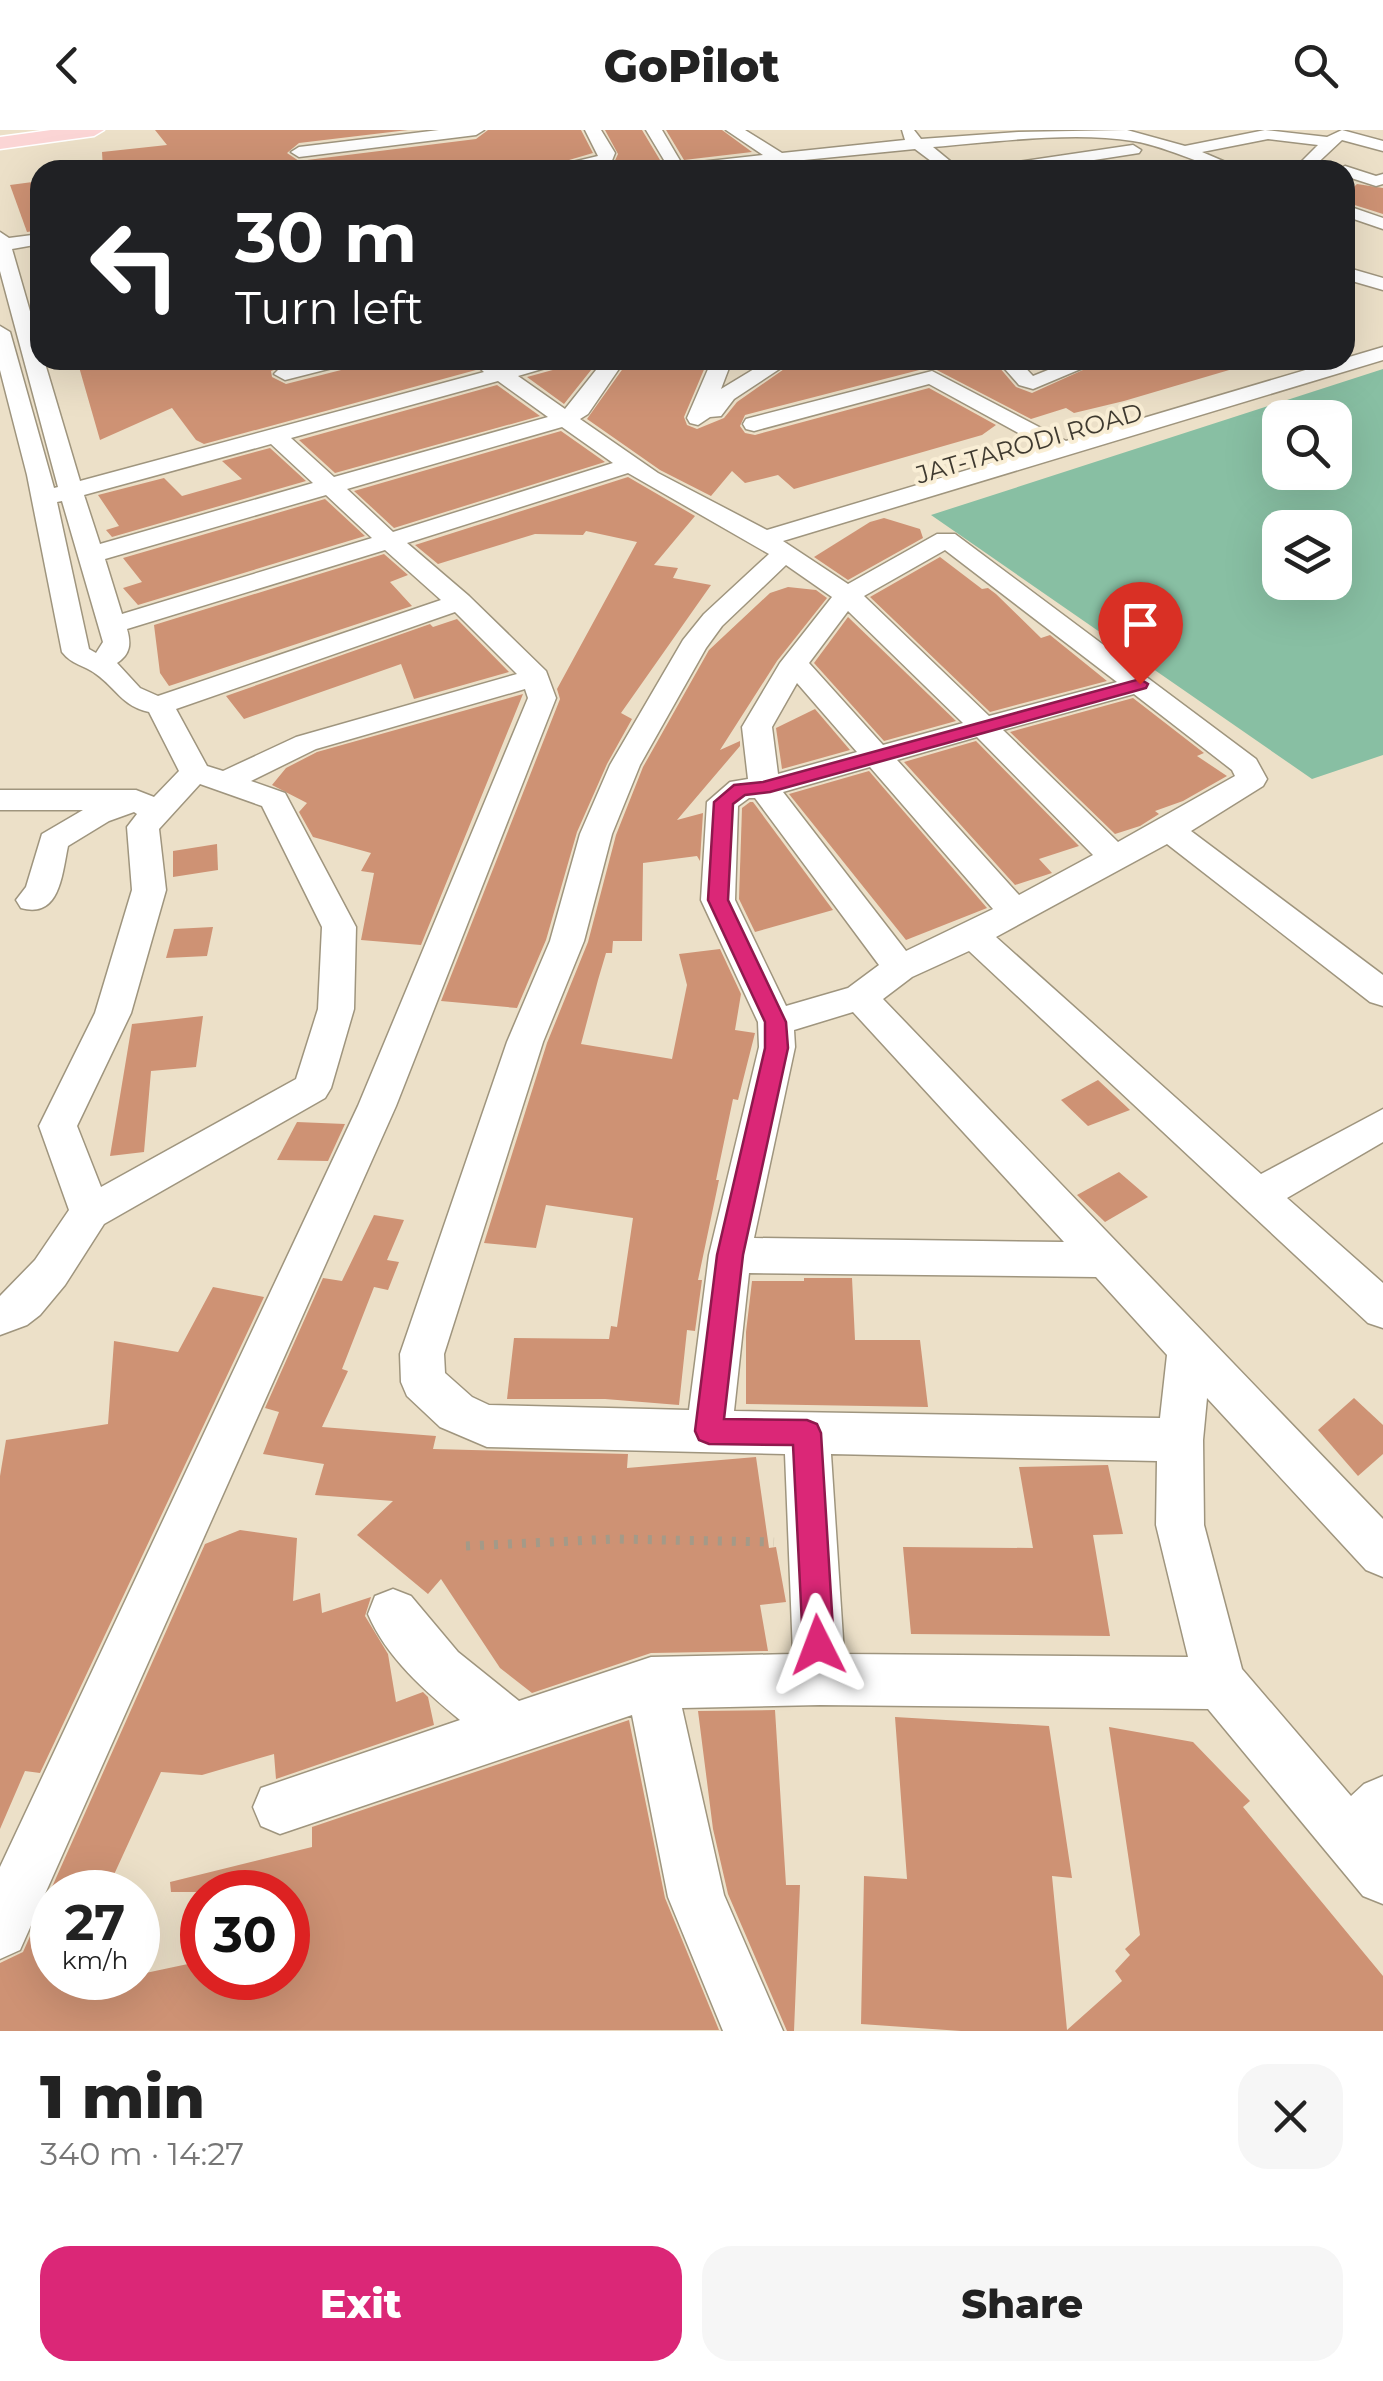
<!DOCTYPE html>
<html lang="en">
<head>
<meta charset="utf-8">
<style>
  body { margin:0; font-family:Montserrat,sans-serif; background:#f6f6f6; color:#222; height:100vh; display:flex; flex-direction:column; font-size:38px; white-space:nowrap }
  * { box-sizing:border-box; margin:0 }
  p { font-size:32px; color:#767676 }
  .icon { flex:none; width:55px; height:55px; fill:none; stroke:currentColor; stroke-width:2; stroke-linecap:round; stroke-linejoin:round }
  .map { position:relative; height:1901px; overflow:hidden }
  .details { display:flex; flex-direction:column; background:#fff; flex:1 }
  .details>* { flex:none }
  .hud { position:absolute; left:30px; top:30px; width:1325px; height:210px; border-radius:30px; box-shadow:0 10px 40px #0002; background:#202124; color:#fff; overflow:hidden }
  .tools { position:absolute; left:1262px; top:270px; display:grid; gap:20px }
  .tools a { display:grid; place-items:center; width:90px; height:90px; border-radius:20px; background:#fff; box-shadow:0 10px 40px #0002; font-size:50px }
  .speed { position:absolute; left:30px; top:1740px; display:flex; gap:20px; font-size:50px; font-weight:700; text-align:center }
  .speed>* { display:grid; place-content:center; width:130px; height:130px; border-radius:50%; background:#fff; box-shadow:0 10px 40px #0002; line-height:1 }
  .speed small { font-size:25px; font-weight:400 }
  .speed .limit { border:15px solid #d22; background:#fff; color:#111 }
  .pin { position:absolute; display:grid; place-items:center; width:85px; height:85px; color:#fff; margin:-102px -42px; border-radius:50% 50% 50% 0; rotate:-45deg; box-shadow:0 0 10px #0007 }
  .pin .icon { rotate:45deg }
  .me { position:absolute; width:110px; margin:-55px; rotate:357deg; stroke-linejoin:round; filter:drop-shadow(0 0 8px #0008) }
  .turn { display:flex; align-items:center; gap:35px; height:210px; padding:0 40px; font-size:45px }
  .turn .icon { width:130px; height:130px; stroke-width:2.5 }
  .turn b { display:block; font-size:70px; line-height:85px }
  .round { display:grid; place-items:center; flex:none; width:105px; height:105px; border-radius:30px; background:#f6f6f6 }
  .summary { display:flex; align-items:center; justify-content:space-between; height:170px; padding:0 40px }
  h1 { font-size:60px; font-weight:800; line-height:75px }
  .button { display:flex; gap:20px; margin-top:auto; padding:20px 40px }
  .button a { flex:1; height:115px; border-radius:30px; background:#db2777; color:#fff; font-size:40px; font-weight:800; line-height:115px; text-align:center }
  .button a+a { background:#f6f6f6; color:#222 }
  header { display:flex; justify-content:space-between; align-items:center; height:130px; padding:0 40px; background:#fff; font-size:45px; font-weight:800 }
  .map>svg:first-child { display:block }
  .green { fill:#88bfa3; fill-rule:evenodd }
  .building { fill:#ce9274 }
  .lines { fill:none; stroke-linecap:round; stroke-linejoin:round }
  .minor-casing { stroke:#9f957e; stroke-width:3 }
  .major-casing { stroke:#fff; stroke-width:3 }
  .path { stroke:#a49a88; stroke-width:9; stroke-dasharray:4 10; stroke-linecap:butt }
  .minor { fill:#fff; fill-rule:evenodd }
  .major { fill:#fbd5d5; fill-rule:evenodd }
  .route { fill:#db2777; stroke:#8e194d; stroke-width:2.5 }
  .labels { text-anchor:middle; stroke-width:8; stroke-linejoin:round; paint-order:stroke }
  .far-street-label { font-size:25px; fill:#3f3a30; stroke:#f9eed5 }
</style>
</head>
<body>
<header><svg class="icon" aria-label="back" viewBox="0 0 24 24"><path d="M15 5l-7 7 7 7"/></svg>GoPilot<svg class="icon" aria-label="search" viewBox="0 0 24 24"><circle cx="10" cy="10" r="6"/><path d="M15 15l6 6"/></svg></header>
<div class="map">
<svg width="1383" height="1901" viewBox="0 0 1383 1901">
  <rect width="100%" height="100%" fill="#ece0c8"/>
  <path class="green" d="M1383,239V625L1312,649L931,385ZM1280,288H1335V342H1280ZM1280,398H1335V452H1280Z"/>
  <g class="building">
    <polygon points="155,0 408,0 299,13 287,23 299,31 476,9 488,0 581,0 593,23 535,40 103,40 102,22 167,15"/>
    <polygon points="605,0 642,0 666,40 595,40 612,37 618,24"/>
    <polygon points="666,0 722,0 752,22 684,30"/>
    <polygon points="40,51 40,100 27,102 10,55"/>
    <polygon points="1357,54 1383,58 1383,84 1345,72 1345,65"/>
    <polygon points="77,230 301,230 271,241 272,247 286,254 349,238 355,230 467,230 476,240 204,314 196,310 172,278 100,310"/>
    <polygon points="566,230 599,230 564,274 527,247 560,238"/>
    <polygon points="629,230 708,230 684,287 687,295 697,299 724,288 737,272 797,230 993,230 1016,257 1032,263 1105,230 1235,230 1236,238 1124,271 1074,283 1066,278 1031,289 931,237 745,285 740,296 745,303 755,305 929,258 996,295 982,305 794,359 778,345 745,353 732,341 711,366 660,340 587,289"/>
    <polygon points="497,255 540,286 335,343 299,310"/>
    <polygon points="561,301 605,332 394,398 354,361"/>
    <polygon points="270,318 306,351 112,407 106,400 119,396 98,365 164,348 182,366 242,349 222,331"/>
    <polygon points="628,347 695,386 654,435 678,438 673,448 711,455 621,583 632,589 607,634 577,702 546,810 517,878 441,871 560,569 557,559 637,412 586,401 583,405 535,404 438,434 415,415"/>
    <polygon points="325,369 365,406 138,475 123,458 142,452 123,428"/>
    <polygon points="884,388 920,399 923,408 848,450 814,427 870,392"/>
    <polygon points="384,424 408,445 390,452 412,476 169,556 160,543 154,495"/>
    <polygon points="940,427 982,459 988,458 996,464 1041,508 1050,505 1107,551 990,582 870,467"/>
    <polygon points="788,457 816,460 827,468 777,531 720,620 740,611 740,616 677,690 703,683 700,731 697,726 643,733 642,811 613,811 612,823 606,823 598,850 581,914 672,929 687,855 679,824 720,819 741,864 735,900 755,903 738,970 733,969 716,1050 719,1050 698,1150 702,1150 695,1201 687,1200 679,1275 605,1269 507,1269 514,1208 609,1209 611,1196 617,1197 633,1088 546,1075 536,1118 484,1113 547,913 588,812 616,705 643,637 709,520 770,463"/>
    <polygon points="848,487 956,591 884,611 814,533"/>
    <polygon points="457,489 509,542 414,569 401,534 244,589 226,566 430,494 433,497"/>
    <polygon points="523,564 421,815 361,810 374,743 361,741 371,723 313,707 299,682 307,673 272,655 286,638 317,622"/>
    <polygon points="1133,568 1204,623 1197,626 1227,646 1183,671 1155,681 1159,684 1140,696 1115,704 1010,602"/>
    <polygon points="815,579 850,620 782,639 776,598"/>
    <polygon points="976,611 1079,716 1039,729 1052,743 1015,755 904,632"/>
    <polygon points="869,641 987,778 906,810 789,664"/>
    <polygon points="750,672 753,672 833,780 755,802 739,769 742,678"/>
    <polygon points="217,714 218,740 173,747 173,721"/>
    <polygon points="213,797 207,826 166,828 174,799"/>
    <polygon points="203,886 196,937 151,941 144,1022 110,1026 132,894"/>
    <polygon points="1098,950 1130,980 1088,996 1061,970"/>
    <polygon points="297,992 345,994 328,1031 277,1030"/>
    <polygon points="1119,1042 1148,1067 1105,1092 1077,1065"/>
    <polygon points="374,1085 404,1090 387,1130 399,1132 388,1160 374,1157 342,1239 348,1241 322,1297 436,1306 433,1319 628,1324 627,1338 756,1327 769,1418 776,1417 786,1472 760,1475 768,1521 651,1523 532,1563 500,1538 441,1449 428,1464 357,1405 393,1371 315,1365 324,1334 263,1324 279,1282 265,1278 323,1148 342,1151"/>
    <polygon points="804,1148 852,1148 855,1210 920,1210 928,1277 746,1274 746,1202 752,1151 804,1151"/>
    <polygon points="213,1157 264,1167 40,1643 25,1641 0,1699 0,1346 6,1310 108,1294 114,1211 178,1222"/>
    <polygon points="1354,1268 1383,1295 1383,1324 1358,1346 1318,1300"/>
    <polygon points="1108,1335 1123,1404 1093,1405 1110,1506 911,1504 903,1417 1033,1418 1019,1337"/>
    <polygon points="240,1400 297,1408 293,1471 320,1463 322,1483 371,1467 365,1486 388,1524 396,1572 423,1562 428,1567 434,1595 276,1649 274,1624 202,1645 161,1642 106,1762 52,1762 52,1848 67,1848 61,1861 202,1831 202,1848 288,1848 288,1762 171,1762 170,1752 312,1717 312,1697 629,1590 665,1768 719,1900 0,1901 0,1833 23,1822 205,1414"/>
    <polygon points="775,1580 786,1755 800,1755 794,1901 787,1901 728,1764 713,1699 698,1581"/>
    <polygon points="895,1587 1049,1596 1072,1748 1052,1746 1067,1900 1122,1851 1115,1841 1130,1825 1125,1819 1140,1805 1109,1597 1193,1612 1250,1671 1243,1677 1383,1846 1383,1901 961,1901 861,1894 864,1746 907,1749"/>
  </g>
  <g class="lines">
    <defs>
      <g id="minor">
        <polygon points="439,0 484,0 476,5 299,27 291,22 299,17"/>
        <polygon points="585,0 601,0 615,23 611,33 575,40 539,40 598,26"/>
        <path d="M646,0H662L682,34L763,25L726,0H745L782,23L905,10L902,0H914L921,9L1018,2L1127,0L1185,16L1265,0L1327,7L1342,0L1383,11V21L1342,10L1310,40H1293L1318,15L1268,9L1202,22L1244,40C1205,40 1172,17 1133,11C1073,1 994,12 933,17L961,40H943L915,19L794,31L787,38L777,33L670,40Z"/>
        <polygon points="1133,15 1141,20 1139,23 1030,40 989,40 997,35"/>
        <polygon points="1345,36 1376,46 1383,44 1383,54 1376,56 1345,46 1345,40 1338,40"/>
        <polygon points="1345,75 1383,88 1383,99 1345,86"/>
        <path d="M0,102L9,108L40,104V114L12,119L40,216V230H44L80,351L484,242L471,230H495L504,237L528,230H562L559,234L518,246L565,279L604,230H625L588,284L580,289L658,343L767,400L1044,317L929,254L754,301L746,299L743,294L746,289L932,241L1066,311L1383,217V230L783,411L848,454L937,404H955L1256,629L1267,649L1263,656L1191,701L1383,845V876L1370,872L1167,714L996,807L1261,1044L1383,979V1012L1287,1068L1383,1153V1198L1368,1193L969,821L912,847L883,869L1383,1389V1447L1366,1440L1207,1268L1203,1310L1204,1395L1242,1539L1351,1666L1364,1654L1383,1646V1774L1363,1766L1208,1579L820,1575L682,1578L724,1765L783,1901H723L668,1767L632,1585L280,1704L261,1696L253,1677L261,1658L460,1590C425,1561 386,1527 368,1484L375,1466L393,1459L411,1466L458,1522L519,1571L651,1527L793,1524L785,1324L487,1317L440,1297L407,1266L401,1252L400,1224L507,912L550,811L580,704L610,635L683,510L704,484L769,424L628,343L407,413L469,466L546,541L556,568L396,976L20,1820L0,1829V1737L358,976L528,568L525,559L316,619L251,651L285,663L356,797L354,879L331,958L325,968L104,1094L65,1155L40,1185L27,1195L0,1205V1166L35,1130L69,1080L39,996L95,883L132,760L127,697L137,684L134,682L109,691L68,716C62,744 60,789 21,778L16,770L26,757L42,704L83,680H0V660H136L154,667L179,641L149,582C122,576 117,559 96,544C84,535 72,535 62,522L27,345L0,240V196L10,202L54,358L58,357L0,141ZM498,251L548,287L334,347L291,308ZM562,297L613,333L393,402L347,359ZM271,314L313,353L100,414L84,365ZM326,365L372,408L122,484L105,429ZM62,371L103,512L96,523L89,519L57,372ZM385,420L441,470L158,566L140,558L117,533C131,524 131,513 127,499ZM945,420L1117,552L989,586L864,466ZM786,435L832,467L780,533L742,597L748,649L730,652L707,672L701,770L758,892L759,917L709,1125L689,1280L489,1275L472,1267L445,1243L444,1224L543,912L584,811L612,704L640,635L706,518L722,496ZM848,481L963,593L883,615L809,533ZM455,482L517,544L296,607L223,641L207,636L176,579ZM797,553L857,622L778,644L772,597ZM1134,564L1232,640L1235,646L1118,712L1003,600ZM977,607L1093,725L1019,765L897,630ZM870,637L993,779L906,821L783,662ZM200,654L262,676L322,797L318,879L296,949L101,1057L77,996L131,883L166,760L159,699ZM749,668H755L879,835L848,858L786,876L735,770L738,676ZM853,882L1064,1112L754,1108L795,917L794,900ZM749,1143L1096,1147L1167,1225L1160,1288L734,1281ZM831,1324L1157,1331L1156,1395L1188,1527L844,1524Z"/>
        <polygon points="1345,137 1383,148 1383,160 1345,149"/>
        <polygon points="316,230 351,230 348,234 285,250 274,244 278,240"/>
        <polygon points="712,230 732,230 721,259 769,230 793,230 734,269 721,286 710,287 698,295 690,293 687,288"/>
        <polygon points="997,230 1018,230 1033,246 1073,230 1102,230 1033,259 1019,255"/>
      </g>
      <polygon id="major" points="51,0 104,0 94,6 0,19 0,7"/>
    </defs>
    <use href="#minor" class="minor-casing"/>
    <use href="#major" class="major-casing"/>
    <polyline class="path" points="466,1416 615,1409 774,1412"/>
    <use href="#minor" class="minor"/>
    <use href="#major" class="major"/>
  </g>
  <polygon class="route" points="1140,549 1148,554 1146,558 770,662 745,665 733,674 728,770 786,892 788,918 743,1125 724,1289 807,1290 817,1294 821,1303 834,1515 829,1526 818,1531 807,1526 803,1515 793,1315 709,1314 699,1310 695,1301 717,1125 765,918 765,892 708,770 714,672 734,655 763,652"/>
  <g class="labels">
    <g class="far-street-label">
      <text transform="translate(1029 313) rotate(-16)" y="9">JAT-TARODI ROAD</text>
    </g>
  </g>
</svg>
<div class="tools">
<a><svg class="icon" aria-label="search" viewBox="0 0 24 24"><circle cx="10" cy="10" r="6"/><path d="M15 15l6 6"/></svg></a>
<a><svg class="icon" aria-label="layers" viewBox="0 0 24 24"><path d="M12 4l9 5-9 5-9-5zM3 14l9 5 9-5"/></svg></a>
</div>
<div class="speed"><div>27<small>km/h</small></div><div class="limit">30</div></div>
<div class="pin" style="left:1140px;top:554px;background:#d93025"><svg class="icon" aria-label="arrive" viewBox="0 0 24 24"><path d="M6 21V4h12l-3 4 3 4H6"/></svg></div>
<svg class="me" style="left:818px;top:1515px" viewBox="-20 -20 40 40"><path d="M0-17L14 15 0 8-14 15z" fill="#db2777" stroke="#fff" stroke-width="4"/></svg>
<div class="hud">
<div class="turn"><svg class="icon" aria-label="left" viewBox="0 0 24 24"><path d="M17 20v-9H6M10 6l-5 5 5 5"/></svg><div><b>30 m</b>Turn left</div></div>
</div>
</div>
<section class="details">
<div class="summary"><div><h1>1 min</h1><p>340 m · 14:27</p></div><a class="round"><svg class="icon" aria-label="close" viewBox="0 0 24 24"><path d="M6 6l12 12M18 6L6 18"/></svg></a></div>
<div class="button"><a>Exit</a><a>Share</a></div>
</section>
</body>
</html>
